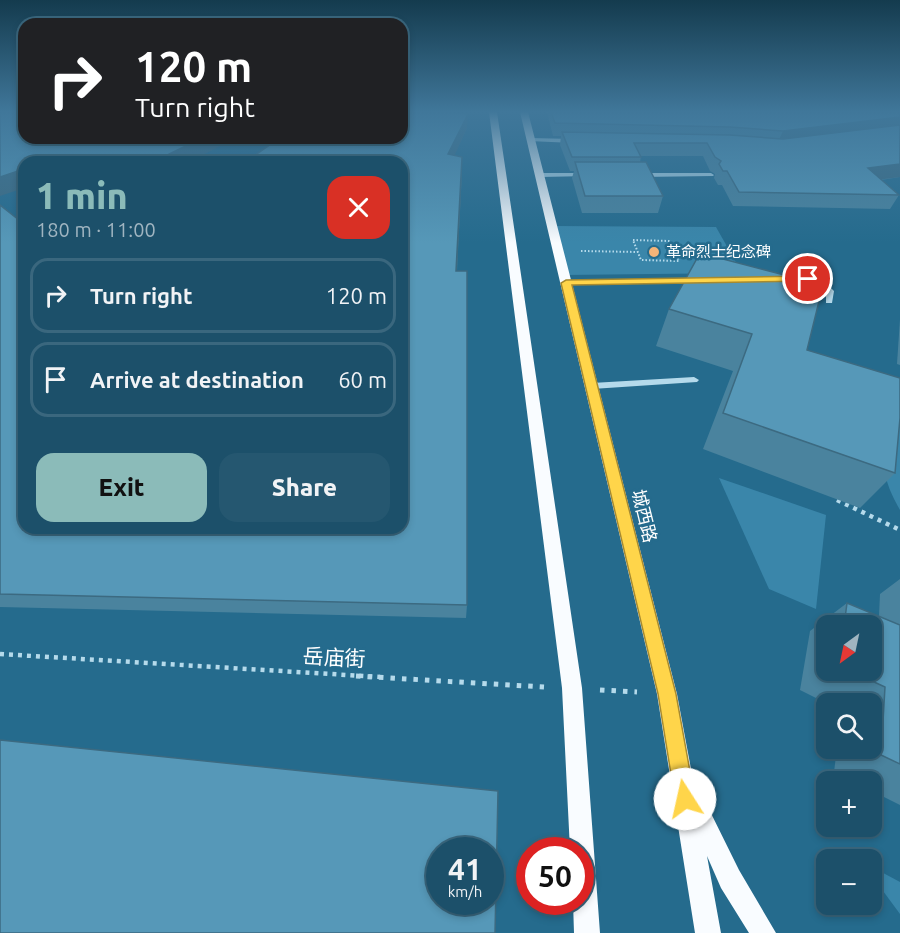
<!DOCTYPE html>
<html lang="en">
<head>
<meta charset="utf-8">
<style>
  body { margin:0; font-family:Ubuntu,"Noto Sans SC",sans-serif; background:#255770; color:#f1f3f6; height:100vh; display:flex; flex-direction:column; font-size:22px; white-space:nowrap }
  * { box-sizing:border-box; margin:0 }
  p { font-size:20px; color:#a0b5c1 }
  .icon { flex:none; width:33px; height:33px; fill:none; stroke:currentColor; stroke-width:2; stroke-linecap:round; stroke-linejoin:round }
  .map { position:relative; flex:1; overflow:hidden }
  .sheet { position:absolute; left:18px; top:156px; width:390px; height:378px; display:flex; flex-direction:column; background:#1c506a; border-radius:18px; box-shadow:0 3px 9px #0003,0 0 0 2px #3a677e }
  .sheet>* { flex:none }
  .banner { position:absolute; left:18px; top:18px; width:390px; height:126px; border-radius:18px; box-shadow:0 3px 9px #0003,0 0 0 2px #3a677e; background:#202124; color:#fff; overflow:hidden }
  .needle { width:39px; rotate:213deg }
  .buttons { position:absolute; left:816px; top:615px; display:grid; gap:12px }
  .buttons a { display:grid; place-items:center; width:66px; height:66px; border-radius:12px; background:#1c506a; box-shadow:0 3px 9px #0003,0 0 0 2px #3a677e; font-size:30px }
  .speed { position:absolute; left:426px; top:837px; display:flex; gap:12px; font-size:30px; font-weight:700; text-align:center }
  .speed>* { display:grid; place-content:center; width:78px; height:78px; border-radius:50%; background:#1c506a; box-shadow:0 3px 9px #0003,0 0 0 2px #3a677e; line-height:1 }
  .speed small { font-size:15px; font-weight:400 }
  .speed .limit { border:9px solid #d22; background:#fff; color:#111 }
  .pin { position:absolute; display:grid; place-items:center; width:51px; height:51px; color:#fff; margin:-26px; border:3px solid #fff; border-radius:50%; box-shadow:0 2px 6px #0007 }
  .me { position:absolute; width:66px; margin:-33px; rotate:350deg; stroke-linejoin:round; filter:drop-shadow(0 0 4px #0008) }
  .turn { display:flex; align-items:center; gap:21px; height:126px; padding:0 18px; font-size:27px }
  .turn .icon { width:78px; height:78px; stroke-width:2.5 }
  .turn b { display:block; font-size:42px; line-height:51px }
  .round { display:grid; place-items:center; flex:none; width:63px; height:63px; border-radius:18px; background:#255770 }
  .summary { display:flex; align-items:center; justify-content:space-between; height:102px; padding:0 18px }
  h1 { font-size:36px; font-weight:800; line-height:45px; color:#8bbbb9 }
  .primary-button { display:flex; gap:12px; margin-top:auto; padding:12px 18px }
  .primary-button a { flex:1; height:69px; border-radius:18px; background:#8bbbb9; color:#111; font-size:24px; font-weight:800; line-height:69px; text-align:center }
  .primary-button a+a { background:#255770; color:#f1f3f6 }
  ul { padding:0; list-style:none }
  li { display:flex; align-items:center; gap:18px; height:75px; margin:0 12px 9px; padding:0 6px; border:3px solid #3a677e; border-radius:18px }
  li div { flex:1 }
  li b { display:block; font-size:22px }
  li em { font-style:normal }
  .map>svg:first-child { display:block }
  .green { fill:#3a86aa }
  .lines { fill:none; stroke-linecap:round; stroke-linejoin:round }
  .path-far2 { stroke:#b5daeb; stroke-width:2; stroke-dasharray:1.5 2; stroke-linecap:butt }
  .path-far1 { stroke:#b5daeb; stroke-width:4.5; stroke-dasharray:4 5; stroke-linecap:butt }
  .path { stroke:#b5daeb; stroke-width:5; stroke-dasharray:4.5 7; stroke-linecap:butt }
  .minor { fill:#b5daeb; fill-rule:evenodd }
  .major { fill:#f9fcff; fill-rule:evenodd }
  .wall { fill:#4a839e; fill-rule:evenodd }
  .shaded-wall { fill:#3c6a81 }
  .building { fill:#5698b8; stroke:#3c6a81; stroke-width:1.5; fill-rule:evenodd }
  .route { fill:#ffd54a; stroke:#a68a30; stroke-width:1.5 }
  .poi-dot { fill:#f4b479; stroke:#256b8d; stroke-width:2 }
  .labels { text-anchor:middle; stroke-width:5; stroke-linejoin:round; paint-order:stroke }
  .far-poi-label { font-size:15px; fill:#fff; stroke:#256b8d; text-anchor:start }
  .street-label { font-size:18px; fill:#fff; stroke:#256b8d }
  .near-street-label { font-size:21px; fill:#fff; stroke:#256b8d }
</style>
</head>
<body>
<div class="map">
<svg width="900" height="933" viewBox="0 0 900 933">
  <rect width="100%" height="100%" fill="#256b8d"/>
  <g class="green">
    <polygon points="552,226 716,227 742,273 564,275"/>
    <path d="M900,427V510C884,482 874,453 900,427Z"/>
    <polygon points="719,478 826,515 816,609 769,589"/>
    <polygon points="872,867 900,882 900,914 872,876"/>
  </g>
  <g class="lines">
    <g class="path-far2">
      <polygon points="633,240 670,241 679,261 641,260"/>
      <polyline points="581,251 638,252"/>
    </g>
    <g class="path-far1">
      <polyline points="837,500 900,530"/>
      <polyline points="0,654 380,677"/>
    </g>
    <g class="path">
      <polyline points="356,676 544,687"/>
      <polyline points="600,690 637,692"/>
    </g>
    <g class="minor">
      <polygon points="531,138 574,139 577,141 574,143 529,141"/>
      <polygon points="587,173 590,175 589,176 540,177 537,175 540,173"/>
      <polygon points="711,173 714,175 713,176 639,177 636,175 639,173"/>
      <path d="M785,277C803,275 821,277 834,291L832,303H826V292C810,277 798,287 784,279Z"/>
      <polygon points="697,279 700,279 700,283 566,285 562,283 566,281"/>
      <polygon points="694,377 699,380 697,382 592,389 587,386 592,383"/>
    </g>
    <g class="major">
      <polygon points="489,112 497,112 582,688 600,933 574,933 573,902 580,902 580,850 570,850 562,688"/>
      <polygon points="520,112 528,112 677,694 694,785 698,787 739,870 776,933 749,933 721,888 707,856 721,933 695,933 657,694"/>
    </g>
  </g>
  <g class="wall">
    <polygon points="547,112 900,112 900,177 881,180 899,195 890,209 733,206 722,185 718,185 714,178 715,174 710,171 703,156 641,156 641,157 640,162 663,196 658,213 582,213 572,178 574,171 570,171 560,145 561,136 553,136"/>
    <polygon points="455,113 467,128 454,155 462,172 457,271 467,605 466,618 0,607 0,205 24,528 402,528"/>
    <polygon points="669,309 807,350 895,473 860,508 703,449 733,371 656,346"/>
    <polygon points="900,319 900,365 897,364"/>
    <path d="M900,579V805L872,791V782H853L834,772L837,748H872V704H828L800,690L810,631L847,603L879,616L880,594ZM826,626H872V670H826Z"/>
  </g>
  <g class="shaded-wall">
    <polygon points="468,114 467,128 448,170 448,154"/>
    <polygon points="900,117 900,129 777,144 783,131"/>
    <polygon points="202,138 236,138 189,162 153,162"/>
    <polygon points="462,157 462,172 456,288 456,271"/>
    <polygon points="900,164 900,177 860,182 868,168"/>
    <polygon points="24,169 24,188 0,196 0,177"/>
  </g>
  <g class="building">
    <polygon points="0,112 24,112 24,138 202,138 153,162 60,162 54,160 48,162 24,162 24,169 0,177"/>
    <polygon points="402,112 448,112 468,114 448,154 462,157 456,271 467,271 467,605 0,594 0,205 24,224 24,528 402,528 402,162 245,162 280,138 402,138"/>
    <polygon points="551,112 900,112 900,117 783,131 730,127 555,123"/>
    <polygon points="900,125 900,164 868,168 899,195 739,192 727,171 723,171 719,164 721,161 715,157 707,143 634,143 641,157 572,157 562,132 730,135 783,139"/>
    <polygon points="575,162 646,162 663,196 585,196"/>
    <polygon points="700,253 823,285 807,350 900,378 900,418 895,473 723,413 752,334 669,309"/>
    <polygon points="847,603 900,625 900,764 881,755 885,687 848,670 872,670 872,626 844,626"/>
    <path d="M0,740L498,791L495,933H0ZM440,850H490V902H440Z"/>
  </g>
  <linearGradient id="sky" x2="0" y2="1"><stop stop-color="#143b4e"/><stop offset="0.46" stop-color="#40779a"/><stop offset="1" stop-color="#40779a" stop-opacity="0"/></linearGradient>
  <rect width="900" height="243" fill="url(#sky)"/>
  <polygon class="route" points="808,276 811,277 811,281 572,285 676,694 695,799 692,807 685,810 678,807 675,799 658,694 561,283 566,280"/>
  <circle class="poi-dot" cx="654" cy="252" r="6"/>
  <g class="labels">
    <g class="far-poi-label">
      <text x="666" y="257">革命烈士纪念碑</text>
    </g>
    <g class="street-label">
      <text transform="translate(644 516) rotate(76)" y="6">城西路</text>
    </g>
    <g class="near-street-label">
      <text transform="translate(334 658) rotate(3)" y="7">岳庙街</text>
    </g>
  </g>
</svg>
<div class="buttons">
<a><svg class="needle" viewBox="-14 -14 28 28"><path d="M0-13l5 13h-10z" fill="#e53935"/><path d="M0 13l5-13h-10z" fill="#a0b5c1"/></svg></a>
<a><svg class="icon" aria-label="search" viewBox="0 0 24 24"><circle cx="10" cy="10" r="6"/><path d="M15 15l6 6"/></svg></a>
<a>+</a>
<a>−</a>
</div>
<div class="speed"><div>41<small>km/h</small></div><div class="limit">50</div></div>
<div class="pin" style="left:808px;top:279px;background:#d93025"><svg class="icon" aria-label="arrive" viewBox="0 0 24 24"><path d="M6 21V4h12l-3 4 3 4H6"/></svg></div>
<svg class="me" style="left:685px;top:799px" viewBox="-20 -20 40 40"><circle r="19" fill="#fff"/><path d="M0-13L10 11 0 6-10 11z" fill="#ffd54a"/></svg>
<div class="banner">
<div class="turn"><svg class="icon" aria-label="right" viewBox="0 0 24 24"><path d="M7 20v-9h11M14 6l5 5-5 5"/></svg><div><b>120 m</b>Turn right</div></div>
</div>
<section class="sheet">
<div class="summary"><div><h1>1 min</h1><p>180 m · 11:00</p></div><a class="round" style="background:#d93025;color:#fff"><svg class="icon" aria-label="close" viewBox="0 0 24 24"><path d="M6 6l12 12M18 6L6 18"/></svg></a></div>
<ul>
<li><svg class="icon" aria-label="right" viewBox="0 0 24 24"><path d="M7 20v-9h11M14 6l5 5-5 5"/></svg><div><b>Turn right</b></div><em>120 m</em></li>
<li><svg class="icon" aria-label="arrive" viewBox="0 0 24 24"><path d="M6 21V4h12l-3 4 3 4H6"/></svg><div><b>Arrive at destination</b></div><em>60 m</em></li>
</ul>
<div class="primary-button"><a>Exit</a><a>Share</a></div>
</section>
</div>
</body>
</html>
